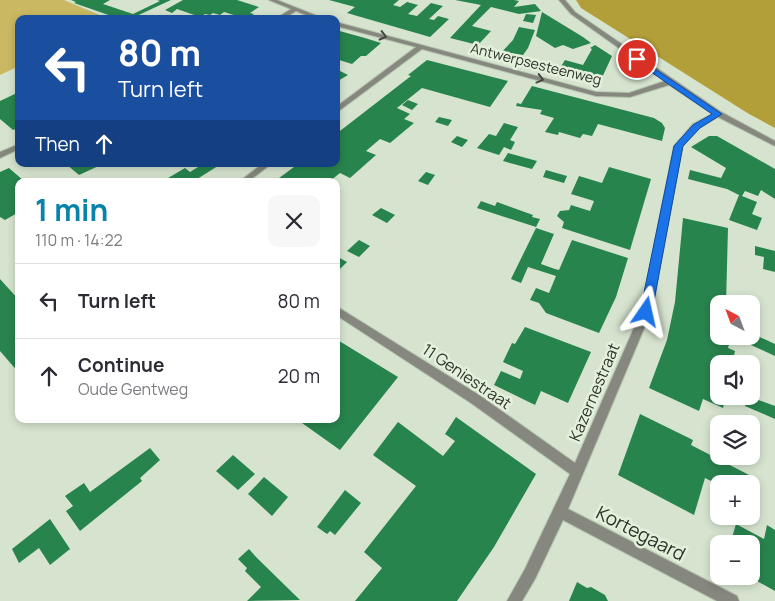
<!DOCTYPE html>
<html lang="en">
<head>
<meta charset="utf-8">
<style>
  body { margin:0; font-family:Manrope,sans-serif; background:#f7f7f7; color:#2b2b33; height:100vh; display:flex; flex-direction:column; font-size:19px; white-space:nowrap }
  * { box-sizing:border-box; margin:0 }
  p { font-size:16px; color:#7c7c81 }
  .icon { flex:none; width:28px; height:28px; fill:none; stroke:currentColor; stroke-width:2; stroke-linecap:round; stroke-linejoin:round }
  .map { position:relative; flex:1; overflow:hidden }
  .details { position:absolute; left:15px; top:178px; width:325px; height:245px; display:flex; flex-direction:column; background:#fff; border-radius:10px; box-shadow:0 2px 8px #0003 }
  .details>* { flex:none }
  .banner { position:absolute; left:15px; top:15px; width:325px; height:152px; border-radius:10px; box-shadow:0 2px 8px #0003; background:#1a4fa0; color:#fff; overflow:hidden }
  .needle { width:32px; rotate:319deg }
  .buttons { position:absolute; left:710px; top:295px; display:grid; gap:10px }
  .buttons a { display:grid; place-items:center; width:50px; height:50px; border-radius:10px; background:#fff; box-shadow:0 2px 8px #0003; font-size:25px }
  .pin { position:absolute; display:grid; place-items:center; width:42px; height:42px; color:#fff; margin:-21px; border:2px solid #fff; border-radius:50%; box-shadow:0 1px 5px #0007 }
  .me { position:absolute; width:55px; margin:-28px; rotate:11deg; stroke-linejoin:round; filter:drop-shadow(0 0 4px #0008) }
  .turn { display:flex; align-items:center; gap:18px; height:105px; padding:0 20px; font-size:22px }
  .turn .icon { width:65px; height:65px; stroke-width:2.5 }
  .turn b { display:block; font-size:35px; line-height:42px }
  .then { display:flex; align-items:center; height:48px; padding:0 20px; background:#0003; gap:10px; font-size:19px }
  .round { display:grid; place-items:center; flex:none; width:52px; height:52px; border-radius:10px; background:#f7f7f7 }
  .summary { display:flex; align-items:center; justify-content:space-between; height:85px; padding:0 20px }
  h1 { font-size:30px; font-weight:700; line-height:38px; color:#0884a9 }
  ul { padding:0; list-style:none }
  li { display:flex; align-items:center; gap:15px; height:75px; padding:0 20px; border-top:1px solid #e1e1e2 }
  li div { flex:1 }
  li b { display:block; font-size:19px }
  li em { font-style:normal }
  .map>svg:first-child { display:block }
  .green { fill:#cab962 }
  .forest { fill:#b39f3a }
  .building { fill:#28844d }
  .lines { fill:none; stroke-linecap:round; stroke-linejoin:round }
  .street-casing { stroke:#b4c1ae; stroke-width:2 }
  .street { fill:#86887f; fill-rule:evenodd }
  .oneway { stroke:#444840 }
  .route { fill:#1a73e8; stroke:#114b97 }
  .labels { text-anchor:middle; stroke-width:5; stroke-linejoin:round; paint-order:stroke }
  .far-street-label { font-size:14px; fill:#2e332b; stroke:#e3f1dc }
  .street-label { font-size:16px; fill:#2e332b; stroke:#e3f1dc }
  .near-street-label { font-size:19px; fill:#2e332b; stroke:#e3f1dc }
</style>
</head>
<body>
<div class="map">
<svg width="775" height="601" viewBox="0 0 775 601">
  <rect width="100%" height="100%" fill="#d6e4cf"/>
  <polygon class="green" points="0,0 64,0 109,19 19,19 19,66 0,75"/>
  <polygon class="forest" points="576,0 775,0 775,128 749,114 581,8"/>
  <g class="building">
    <polygon points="71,0 110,0 103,4 133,14 160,1 157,0 171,0 130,19 120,19 74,3 76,2"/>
    <polygon points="183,0 237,0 259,7 250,13 254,14 247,19 224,12 220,15 213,13 210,15 205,14 200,17 177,9 172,13 165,10"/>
    <polygon points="329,0 399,0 393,5 400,7 407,2 418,5 408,14 417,16 431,3 443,6 429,19 434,20 438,16 449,19 430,37 347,13 355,7"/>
    <polygon points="455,0 514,0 519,1 514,7 535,4 541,11 519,14 491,7 472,26 491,31 478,45 450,38 481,5"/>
    <polygon points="542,12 583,37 591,43 573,49 563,45 555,48 536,36"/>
    <polygon points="526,14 536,15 533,23 523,21"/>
    <polygon points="519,27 535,30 528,48 518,62 498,56 513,40"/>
    <polygon points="336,30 365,38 381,43 366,56 361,56 352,64 336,59 336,52 339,50 336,49"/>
    <polygon points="595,45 612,56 600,82 557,73 565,60 583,65 592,49 590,48"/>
    <polygon points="427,60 508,81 490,107 422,88 397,108 410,114 404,119 414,123 390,143 380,139 366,151 376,155 350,178 340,173 330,181 275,181 298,164 336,164 336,134 411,76 408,75"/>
    <polygon points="336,69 348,75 336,82"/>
    <polygon points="532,86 654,118 662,123 665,128 662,141 598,124 592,136 583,134 580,138 559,132 558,135 545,132 554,118 540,114 542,110 516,106 517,103 521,104"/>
    <polygon points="19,92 19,128 13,130 0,119 0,101"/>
    <polygon points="408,100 418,104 412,110 402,105"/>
    <polygon points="439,117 452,120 448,126 435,122"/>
    <polygon points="504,123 518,127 510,140 515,142 511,150 504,147 499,155 477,148 489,134 496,136"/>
    <polygon points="457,136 468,140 462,147 451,142"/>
    <polygon points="709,136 717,136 775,169 775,199 761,190 758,196 745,191 742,196 757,202 752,214 762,218 757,230 729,220 739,195 727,189 688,179 690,170 721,178 726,168 691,147"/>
    <polygon points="508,153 537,161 532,169 503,161"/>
    <polygon points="66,164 103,164 79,175"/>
    <polygon points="203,164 221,164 194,181 163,181 185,168 190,172"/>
    <polygon points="609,167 651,179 630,250 562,228 564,222 557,216 560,211 569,210 571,205 590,211 594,201 571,194 579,176 602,183"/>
    <polygon points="9,168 24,181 19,181 19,212 5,220 0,217 0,172"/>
    <polygon points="546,170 567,176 564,183 543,177"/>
    <polygon points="426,172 435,175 428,185 418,181"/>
    <polygon points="481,201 495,206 497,202 533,215 532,217 540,219 536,227 477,208"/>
    <polygon points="381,208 395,215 387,223 372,215"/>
    <polygon points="683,218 728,228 726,304 719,304 719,336 730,341 728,348 735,351 732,364 719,364 719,396 726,396 723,408 703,399 699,411 649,388 667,340 675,302"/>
    <polygon points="536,228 554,234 541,264 555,269 559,270 572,240 628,258 616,297 599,333 546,313 539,303 530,300 536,288 549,293 556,276 528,267 521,283 511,279"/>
    <polygon points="359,240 370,246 359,257 347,251"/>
    <polygon points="755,246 775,251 775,272 763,269 764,257 755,255"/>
    <polygon points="336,256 347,262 336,273"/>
    <polygon points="0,279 19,300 19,373 0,351"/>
    <polygon points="525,327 591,352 568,403 541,391 535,405 494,385 501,371 520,379 523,371 503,362 512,343 515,344"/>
    <polygon points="753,334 775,344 775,356 749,344"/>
    <polygon points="336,339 398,377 340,450 302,423 306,419 336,419 336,407 340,403 336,401"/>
    <polygon points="747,396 775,406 775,419 745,406"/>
    <polygon points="640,414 693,440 691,445 753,477 751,484 719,485 705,478 694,515 618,475"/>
    <polygon points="456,417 536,474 494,547 457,601 355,601 382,568 364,552 416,486 373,455 398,422 443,456 455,441 445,434"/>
    <polygon points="150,448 160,460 140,478 142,481 80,531 66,511 73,506 65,496 84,483 90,492"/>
    <polygon points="233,455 255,474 238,490 216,471"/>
    <polygon points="264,477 288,497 272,516 248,494"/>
    <polygon points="345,490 361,503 335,535 330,531 327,534 317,527"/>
    <polygon points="50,519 70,549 50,565 39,548 19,563 12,549"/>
    <polygon points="736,524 764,539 767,525 775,530 775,591 748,576 751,576 751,544 730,544"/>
    <polygon points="249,549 257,558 300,600 247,601 261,587 245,571 247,568 238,559"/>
    <polygon points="577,582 587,588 591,587 605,595 608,601 569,601"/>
  </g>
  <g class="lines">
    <defs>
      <g id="street">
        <polygon points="269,0 277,0 325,19 316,19 296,11 283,19 275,19 291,9"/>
        <polygon points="559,0 565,0 575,12 721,112 775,141 775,146 718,117 699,128 682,147 651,312 568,509 737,596 739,601 717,601 563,520 535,579 522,601 507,601 525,569 570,474 471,403 336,315 336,306 479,395 575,463 641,312 674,146 693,124 713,114 669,85 630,97 596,96 422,49 336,113 336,107 416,47 336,26 336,22 596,92 629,93 665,81 571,14"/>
        <polygon points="19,144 19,149 0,158 0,152"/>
        <polygon points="262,164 271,164 249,181 240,181"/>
      </g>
    </defs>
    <use href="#street" class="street-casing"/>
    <use href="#street" class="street"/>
  </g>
  <defs><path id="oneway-chevron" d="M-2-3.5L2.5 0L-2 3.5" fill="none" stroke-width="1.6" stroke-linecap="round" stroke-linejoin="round" transform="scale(1.25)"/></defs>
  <g class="oneway">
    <use href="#oneway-chevron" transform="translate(383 36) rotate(14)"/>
    <use href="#oneway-chevron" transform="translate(540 79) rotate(15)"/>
  </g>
  <polygon class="route" points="637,57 722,114 700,128 683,146 652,312 646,316 640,312 674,146 693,125 712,114 635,61 634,59"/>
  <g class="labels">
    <g class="far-street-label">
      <text transform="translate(536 64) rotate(14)" y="5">Antwerpsesteenweg</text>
    </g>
    <g class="street-label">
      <text transform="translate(467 376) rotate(34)" y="6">11 Geniestraat</text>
      <text transform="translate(594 392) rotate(-67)" y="6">Kazernestraat</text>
    </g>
    <g class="near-street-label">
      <text transform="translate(641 533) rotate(27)" y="7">Kortegaard</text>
    </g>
  </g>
</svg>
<div class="buttons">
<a><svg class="needle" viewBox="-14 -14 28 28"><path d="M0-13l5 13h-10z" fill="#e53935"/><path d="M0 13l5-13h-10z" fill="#7c7c81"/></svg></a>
<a><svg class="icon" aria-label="sound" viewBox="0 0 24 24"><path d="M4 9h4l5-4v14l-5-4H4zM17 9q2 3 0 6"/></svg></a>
<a><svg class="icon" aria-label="layers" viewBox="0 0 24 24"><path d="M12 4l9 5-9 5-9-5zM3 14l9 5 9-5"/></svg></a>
<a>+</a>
<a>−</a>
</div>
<div class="pin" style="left:637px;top:59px;background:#d93025"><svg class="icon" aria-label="arrive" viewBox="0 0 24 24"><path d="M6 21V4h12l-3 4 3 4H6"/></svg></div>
<svg class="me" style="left:646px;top:312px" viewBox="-20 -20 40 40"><path d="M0-17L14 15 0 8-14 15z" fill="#1a73e8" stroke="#fff" stroke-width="4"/></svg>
<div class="banner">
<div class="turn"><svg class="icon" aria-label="left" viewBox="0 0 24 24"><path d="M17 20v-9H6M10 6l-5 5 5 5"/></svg><div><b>80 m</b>Turn left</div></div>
<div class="then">Then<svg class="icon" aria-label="ahead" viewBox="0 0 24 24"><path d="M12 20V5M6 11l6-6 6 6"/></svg></div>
</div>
<section class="details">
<div class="summary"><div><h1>1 min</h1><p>110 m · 14:22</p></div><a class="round"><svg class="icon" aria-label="close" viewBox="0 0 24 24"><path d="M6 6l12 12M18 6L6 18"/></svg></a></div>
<ul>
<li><svg class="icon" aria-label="left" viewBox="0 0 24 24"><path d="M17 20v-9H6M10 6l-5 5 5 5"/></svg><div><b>Turn left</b></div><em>80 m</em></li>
<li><svg class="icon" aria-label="ahead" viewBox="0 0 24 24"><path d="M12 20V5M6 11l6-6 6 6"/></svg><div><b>Continue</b><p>Oude Gentweg</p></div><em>20 m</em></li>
</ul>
</section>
</div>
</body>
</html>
